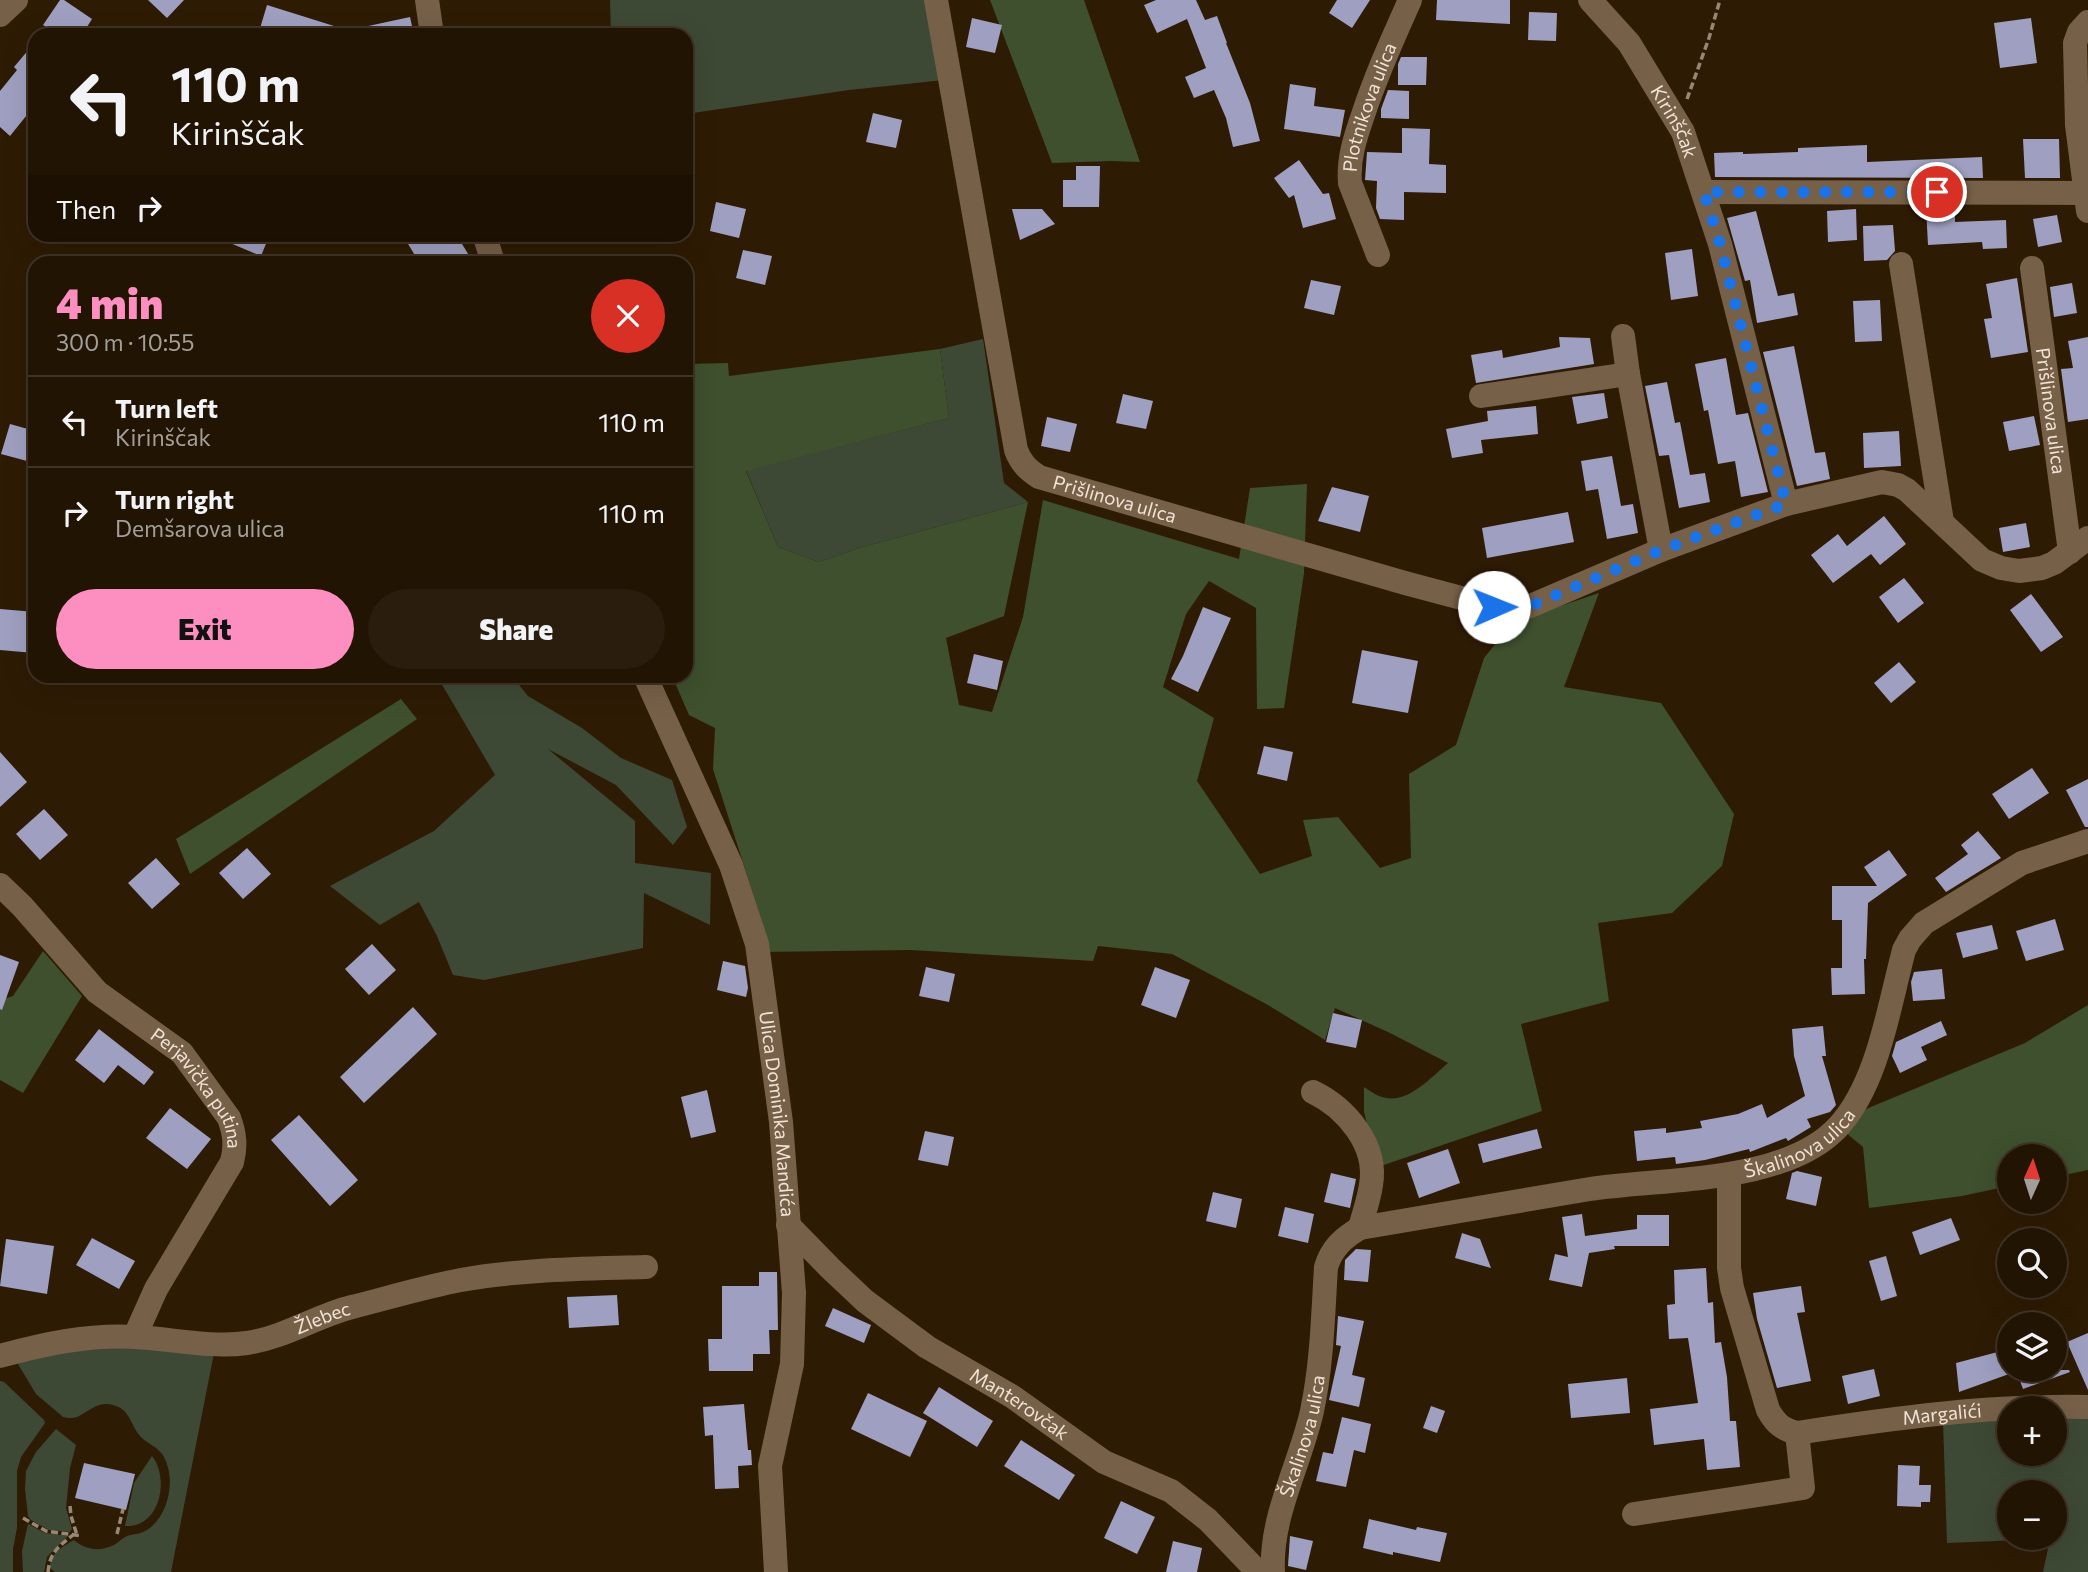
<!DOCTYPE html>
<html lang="en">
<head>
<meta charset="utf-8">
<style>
  body { margin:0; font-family:Commissioner,sans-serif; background:#2a1d0d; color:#f1f3f6; height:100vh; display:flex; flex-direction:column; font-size:26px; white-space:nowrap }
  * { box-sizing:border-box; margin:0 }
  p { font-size:23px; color:#a29e9a }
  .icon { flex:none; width:38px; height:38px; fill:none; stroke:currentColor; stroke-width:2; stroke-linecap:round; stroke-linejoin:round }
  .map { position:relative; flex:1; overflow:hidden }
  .side { position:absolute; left:28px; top:256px; width:665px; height:427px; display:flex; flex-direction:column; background:#221403; border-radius:21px; box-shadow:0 7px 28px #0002,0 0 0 2px #3f3325 }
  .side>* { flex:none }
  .hud { position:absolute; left:28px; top:28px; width:665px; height:214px; border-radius:21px; box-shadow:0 7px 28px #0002,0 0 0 2px #3f3325; background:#221403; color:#f1f3f6; overflow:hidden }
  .needle { width:46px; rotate:3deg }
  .tools { position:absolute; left:1997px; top:1144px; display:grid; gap:14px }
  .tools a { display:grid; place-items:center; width:70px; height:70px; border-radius:50%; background:#221403; box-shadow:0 7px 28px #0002,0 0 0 2px #3f3325; font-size:35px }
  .pin { position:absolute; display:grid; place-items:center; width:60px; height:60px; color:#fff; margin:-30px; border:4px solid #fff; border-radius:50%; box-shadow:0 2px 7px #0007 }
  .me { position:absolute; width:77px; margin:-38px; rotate:89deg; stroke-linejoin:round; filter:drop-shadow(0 0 5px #0008) }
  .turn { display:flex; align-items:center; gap:24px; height:147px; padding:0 28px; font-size:32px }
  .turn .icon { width:91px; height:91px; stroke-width:2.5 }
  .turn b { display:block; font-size:49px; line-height:60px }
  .then { display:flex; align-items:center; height:66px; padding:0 28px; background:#0003; gap:14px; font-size:26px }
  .round { display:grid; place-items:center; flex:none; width:74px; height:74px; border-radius:37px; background:#2a1d0d }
  .head { display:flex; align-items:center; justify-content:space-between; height:119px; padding:0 28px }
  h1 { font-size:42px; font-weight:800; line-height:52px; color:#fd8ec0 }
  .cta { display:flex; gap:14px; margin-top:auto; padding:14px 28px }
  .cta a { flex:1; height:80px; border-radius:42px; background:#fd8ec0; color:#111; font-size:28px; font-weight:800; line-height:80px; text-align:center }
  .cta a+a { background:#2a1d0d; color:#f1f3f6 }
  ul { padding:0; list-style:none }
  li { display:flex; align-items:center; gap:21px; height:91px; padding:0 28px; border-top:2px solid #3f3325 }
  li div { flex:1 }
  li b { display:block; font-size:26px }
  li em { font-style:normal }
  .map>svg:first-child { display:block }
  .green { fill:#3e4935; fill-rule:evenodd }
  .forest { fill:#3e502e }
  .building { fill:#9fa0c1 }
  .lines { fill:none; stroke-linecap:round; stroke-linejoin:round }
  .path { stroke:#978775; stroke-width:3.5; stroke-dasharray:7 3.5; stroke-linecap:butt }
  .minor { stroke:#776048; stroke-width:24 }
  .route { stroke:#1a73e8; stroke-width:12; stroke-dasharray:0 21.6 }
  .labels { text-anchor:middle; stroke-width:7; stroke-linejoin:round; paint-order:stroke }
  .street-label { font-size:19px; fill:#f0e2d5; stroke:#2e1b04 }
</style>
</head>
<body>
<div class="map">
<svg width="2088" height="1572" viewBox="0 0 2088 1572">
  <rect width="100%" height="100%" fill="#2e1b04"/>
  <g class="green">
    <polygon points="610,0 931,0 944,80 849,90 686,114 686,35 611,35"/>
    <polygon points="983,339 1004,483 1028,502 859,548 819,562 778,547 746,470 949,418 940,349"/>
    <polygon points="437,676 512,676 528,696 582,728 621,758 672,780 687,827 673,845 616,785 548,749 635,821 635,863 711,873 710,925 644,893 643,948 484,980 453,975 437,936 419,902 380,925 330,886 434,831 495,775"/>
    <path d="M104,1347L214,1353L171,1572H55L50,1568C50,1553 62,1547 74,1540C85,1550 100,1552 114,1545C118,1543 122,1538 127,1536C134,1534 141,1534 147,1530C169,1516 176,1479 164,1457C159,1447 147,1444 140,1436C130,1424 130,1409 113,1405C98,1401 91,1410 79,1416C74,1419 68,1418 63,1417L36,1394L18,1364L26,1357Z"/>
    <polygon points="0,1381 4,1382 44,1420 45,1423 21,1457 17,1471 17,1528 13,1549 13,1572 0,1572"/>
    <path d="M2055,1414L2088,1415V1572H2043L2050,1539L1947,1543L1943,1421L2009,1415V1454H2054ZM2009,1493H2054V1538H2009Z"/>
    <polygon points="56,1429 76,1445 70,1468 66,1508 72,1529 70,1532 49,1530 31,1520 28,1516 25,1489 26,1471 36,1452"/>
    <path d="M152,1456C170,1479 160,1528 125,1526L134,1483Z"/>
    <polygon points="28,1524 45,1533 68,1536 47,1557 44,1572 23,1572 22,1551"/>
  </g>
  <g class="forest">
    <polygon points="990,0 1084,0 1140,162 1111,161 1052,163"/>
    <path d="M940,349L949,418L746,471L778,547L819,562L859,548L1028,502L1004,616L946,638L959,705L992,712L1023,617L1043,500L1239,559L1250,488L1307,484L1304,573L1284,708L1257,709L1256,608L1209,581L1186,614L1163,687L1214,718L1197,781L1260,874L1312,856L1303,820L1338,817L1380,868L1411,858L1409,774L1456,745L1484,658L1513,622L1599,593L1564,687L1661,703L1734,814L1722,866L1672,913L1598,923L1609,1001L1521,1024L1542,1111L1378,1167L1364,1112V1087C1369,1090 1374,1094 1379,1096C1406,1107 1430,1078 1448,1063L1390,1033L1335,1008L1325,1040L1268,1005L1172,954L1098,946L1093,961L911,950L753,952L763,925L713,769L715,728L689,715L672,676H686V364L728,363L729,376Z"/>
    <polygon points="401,699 417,719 190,874 176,839"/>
    <polygon points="43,951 82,996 23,1093 0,1080 0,1000 13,996"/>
    <polygon points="2088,1005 2088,1170 2055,1177 2054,1157 2009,1157 2009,1186 1962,1196 1869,1208 1863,1147 1845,1132 1866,1109 2025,1043"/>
  </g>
  <g class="building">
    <polygon points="60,0 64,0 92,19 82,35 59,35 43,25"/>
    <polygon points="148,0 184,0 167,18"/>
    <polygon points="1156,0 1196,0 1205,20 1217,16 1227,43 1226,43 1250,103 1260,141 1233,147 1226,118 1214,90 1194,98 1185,77 1206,68 1187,19 1157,33 1144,5"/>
    <polygon points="1337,0 1370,0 1352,28 1329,13"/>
    <polygon points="1437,0 1510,0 1510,24 1436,20"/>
    <polygon points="267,5 350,31 350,35 258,35"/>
    <polygon points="1529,12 1557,13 1556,41 1528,40"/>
    <polygon points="410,17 414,35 360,35 359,28"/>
    <polygon points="972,18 1002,25 995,53 966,47"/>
    <polygon points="2031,18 2037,63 2000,68 1994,23"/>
    <polygon points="35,42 35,105 10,136 0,127 0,91 17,70 14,67"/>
    <polygon points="1401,57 1427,57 1426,85 1398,85 1398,64"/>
    <polygon points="1290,84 1316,88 1314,106 1345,110 1340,137 1284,129"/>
    <polygon points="1388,90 1409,91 1409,119 1381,118 1381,109"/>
    <polygon points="873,113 902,120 896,148 866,142"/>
    <polygon points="1402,128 1430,129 1429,164 1446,165 1446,193 1404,192 1404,220 1380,219 1376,208 1377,181 1365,180 1367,152 1402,153"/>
    <polygon points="2023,139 2059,139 2060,178 2025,178"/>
    <polygon points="1867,145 1867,162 1982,157 1983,178 1715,177 1714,153 1743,152 1743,154 1798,152 1798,148"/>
    <polygon points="1299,160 1323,194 1329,193 1336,219 1303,228 1294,195 1289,198 1274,178"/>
    <polygon points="1076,166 1100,166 1099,207 1063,207 1063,180 1076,180"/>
    <polygon points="716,202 746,209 739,238 710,231"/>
    <polygon points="1926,207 1955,208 1955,222 2006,220 2007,248 1983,249 1982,242 1928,245"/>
    <polygon points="1012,209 1042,209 1055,224 1020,240"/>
    <polygon points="1856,209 1857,240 1828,242 1827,211"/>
    <polygon points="1756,211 1778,296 1794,293 1798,315 1757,323 1750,280 1745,281 1727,218"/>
    <polygon points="2057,215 2062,242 2038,247 2033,219"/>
    <polygon points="1893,225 1895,251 1887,260 1864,261 1863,226"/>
    <polygon points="209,234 270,234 261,256"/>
    <polygon points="402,234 456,234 473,262 419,262"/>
    <polygon points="1692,249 1698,296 1671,300 1665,253"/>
    <polygon points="743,250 772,256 765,285 736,278"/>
    <polygon points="2017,278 2028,352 1991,358 1984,319 1992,318 1986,284"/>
    <polygon points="1311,280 1341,286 1334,315 1304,308"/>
    <polygon points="2072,283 2077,313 2054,317 2050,287"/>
    <polygon points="1880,300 1882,341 1855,342 1853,301"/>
    <polygon points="1559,337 1590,338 1594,364 1476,383 1471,355 1502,350 1503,358 1560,347"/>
    <polygon points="2088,337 2088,419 2068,422 2061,369 2073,368 2068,341"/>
    <polygon points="1794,346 1815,453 1825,452 1830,479 1797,486 1763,352"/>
    <polygon points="1726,358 1736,415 1748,413 1768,492 1741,497 1735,461 1718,464 1708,410 1704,411 1695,364"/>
    <polygon points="1667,382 1675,423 1680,422 1690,475 1705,473 1710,502 1679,508 1669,455 1659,456 1645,386"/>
    <polygon points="1604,393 1608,418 1577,424 1572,397"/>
    <polygon points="1123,394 1153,401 1146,429 1116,423"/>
    <polygon points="1536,406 1538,434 1481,440 1483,453 1452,458 1446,429 1488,421 1487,411"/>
    <polygon points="2034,416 2040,445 2009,451 2003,422"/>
    <polygon points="1047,417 1077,424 1070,452 1041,446"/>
    <polygon points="10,424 35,431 27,461 1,454"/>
    <polygon points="1899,431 1901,466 1864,468 1863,433"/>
    <polygon points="1612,456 1621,506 1633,504 1638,533 1607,539 1598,489 1586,491 1581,461"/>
    <polygon points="1332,487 1369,496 1360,532 1318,521"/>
    <polygon points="1568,512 1574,542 1487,558 1482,528"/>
    <polygon points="1884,516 1906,544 1880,565 1871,554 1833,583 1811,555 1838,534 1847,546"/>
    <polygon points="2026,523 2030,547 2003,552 1999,528"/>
    <polygon points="1904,578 1924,603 1898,623 1879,597"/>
    <polygon points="2031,594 2063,637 2041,652 2010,610"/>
    <polygon points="1203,607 1231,618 1198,692 1171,679 1183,656"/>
    <polygon points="0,609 35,612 34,653 0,650"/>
    <polygon points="1362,650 1418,661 1408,713 1352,703"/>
    <polygon points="974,654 1003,661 997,690 967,683"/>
    <polygon points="1899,662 1916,682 1891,703 1874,683"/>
    <polygon points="1264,746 1293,752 1287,781 1257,774"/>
    <polygon points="0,752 27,782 0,807"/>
    <polygon points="2032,768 2049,793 2009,819 1992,794"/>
    <polygon points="2088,779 2088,827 2085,827 2066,790"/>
    <polygon points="44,809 68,835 40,860 16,834"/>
    <polygon points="1978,831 2001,858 1946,892 1935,878 1968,854 1961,845"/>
    <polygon points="247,848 271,874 243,899 219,873"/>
    <polygon points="1889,850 1907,875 1868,903 1866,959 1864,959 1865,994 1832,995 1831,968 1842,968 1842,920 1832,920 1832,886 1877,886 1864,867"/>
    <polygon points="156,858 180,884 152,909 128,883"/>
    <polygon points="2055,919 2064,950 2026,961 2016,931"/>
    <polygon points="1992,925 1998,949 1963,958 1956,933"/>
    <polygon points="372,944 396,970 369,995 345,969"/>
    <polygon points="0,955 19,962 2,1010 0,1009"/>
    <polygon points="723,961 745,966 748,988 746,997 717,990"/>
    <polygon points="926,967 955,974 949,1002 919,996"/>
    <polygon points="1155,967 1190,980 1176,1018 1141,1005"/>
    <polygon points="1942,969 1945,999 1913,1001 1911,982 1914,972"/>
    <polygon points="413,1007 437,1034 364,1103 340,1077"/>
    <polygon points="1333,1013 1362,1020 1356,1048 1326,1042"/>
    <polygon points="1941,1021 1947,1035 1921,1047 1927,1060 1900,1073 1892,1056 1896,1042"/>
    <polygon points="1823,1026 1826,1056 1822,1056 1836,1105 1830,1112 1807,1119 1811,1127 1788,1141 1786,1138 1750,1152 1749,1149 1705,1160 1676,1164 1675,1157 1637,1161 1634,1131 1666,1128 1666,1133 1702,1128 1700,1121 1738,1114 1762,1104 1767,1118 1805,1096 1794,1056 1792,1029"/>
    <polygon points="99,1029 154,1072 144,1085 118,1065 104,1083 75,1060"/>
    <polygon points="707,1090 716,1132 691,1138 681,1097"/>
    <polygon points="170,1108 211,1139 187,1169 146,1138"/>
    <polygon points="299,1115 358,1180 330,1206 271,1140"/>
    <polygon points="1537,1129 1542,1148 1483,1163 1478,1144"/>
    <polygon points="925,1131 954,1137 948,1166 918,1160"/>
    <polygon points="1448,1149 1460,1183 1419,1198 1407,1163"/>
    <polygon points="1797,1171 1822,1177 1816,1206 1786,1199 1792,1173"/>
    <polygon points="1331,1173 1356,1179 1350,1208 1324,1202"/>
    <polygon points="1213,1192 1242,1199 1236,1228 1206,1221"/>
    <polygon points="1285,1207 1314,1214 1308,1243 1278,1236"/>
    <polygon points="1582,1214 1585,1236 1637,1229 1637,1215 1669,1215 1669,1246 1614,1246 1615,1249 1589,1253 1582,1287 1549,1280 1555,1254 1568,1257 1562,1217"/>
    <polygon points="1951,1218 1960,1240 1920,1255 1912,1232"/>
    <polygon points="1462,1233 1480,1239 1491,1268 1455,1258"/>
    <polygon points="92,1238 135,1261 119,1289 76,1265"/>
    <polygon points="6,1239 54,1246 47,1294 0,1286"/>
    <polygon points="1356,1249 1371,1250 1368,1282 1344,1280 1345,1260"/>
    <polygon points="1886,1256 1897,1296 1881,1301 1869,1261"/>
    <polygon points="1706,1268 1708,1303 1713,1302 1715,1343 1721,1342 1727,1377 1730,1421 1736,1421 1740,1467 1707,1470 1704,1439 1654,1445 1650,1409 1698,1403 1688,1338 1669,1339 1667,1305 1675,1304 1674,1270"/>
    <polygon points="759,1272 777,1272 778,1330 769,1330 770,1354 753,1354 753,1371 709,1371 708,1339 722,1339 722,1286 759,1286"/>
    <polygon points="1801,1286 1805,1312 1797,1313 1811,1381 1777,1388 1757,1319 1753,1293"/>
    <polygon points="617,1295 619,1325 569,1328 567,1297"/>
    <polygon points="833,1308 871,1325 864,1343 825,1326"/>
    <polygon points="1338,1316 1364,1321 1352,1375 1365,1378 1359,1407 1329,1400 1341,1346 1336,1345"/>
    <polygon points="2088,1333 2088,1390 2067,1342"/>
    <polygon points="2009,1349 2009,1374 1959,1392 1956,1363"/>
    <polygon points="1874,1369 1880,1396 1848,1404 1842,1376"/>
    <polygon points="2016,1370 2069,1370 2070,1372 2023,1389"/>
    <polygon points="1627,1378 1630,1413 1571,1418 1568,1384"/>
    <polygon points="939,1387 993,1421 977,1447 923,1413"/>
    <polygon points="868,1393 927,1421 910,1457 851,1429"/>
    <polygon points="744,1404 748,1450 751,1450 752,1465 738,1466 739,1488 715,1489 713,1435 705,1436 703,1407"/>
    <polygon points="1431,1406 1445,1411 1437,1433 1423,1428"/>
    <polygon points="1342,1417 1371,1424 1365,1453 1354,1450 1346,1487 1316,1481 1323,1452 1333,1454"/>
    <polygon points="1021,1440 1075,1475 1059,1500 1004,1466"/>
    <polygon points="84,1463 135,1474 126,1510 75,1498"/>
    <polygon points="1898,1465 1920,1466 1919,1485 1931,1485 1930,1502 1921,1502 1921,1507 1897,1506"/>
    <polygon points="1121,1501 1155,1517 1137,1554 1104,1538"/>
    <polygon points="1369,1519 1416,1530 1417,1527 1447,1533 1440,1562 1393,1552 1393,1555 1363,1548"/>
    <polygon points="1290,1536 1313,1541 1306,1570 1288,1566"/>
    <polygon points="1173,1541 1202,1548 1197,1572 1166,1572"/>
  </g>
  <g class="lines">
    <g class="path">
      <polyline points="1687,99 1709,38 1720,0"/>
      <polyline points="70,1506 71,1516 77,1535"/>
      <polyline points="23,1518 46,1531 82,1536"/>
      <polyline points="117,1534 123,1509"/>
      <path d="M48,1572C50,1552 58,1547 73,1535"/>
    </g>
    <g class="minor">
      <polyline points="427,0 432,35"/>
      <path id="s1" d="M936,0L1016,450C1021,463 1027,469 1039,477L1405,583L1495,607L1512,609L1528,607L1661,550L1786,504L1882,482L1898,485L1907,490L1982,560L2001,568L2019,571L2042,568L2054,563L2088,538"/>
      <path id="s2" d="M1590,0L1629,43L1683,132L1720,244L1786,504"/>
      <polyline points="0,15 16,0"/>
      <polyline points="2088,22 2079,32 2075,43 2077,125 2088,211"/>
      <polyline points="1704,192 2085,193"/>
      <polyline points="484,234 493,262"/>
      <path id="s3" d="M1378,255L1350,183C1348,159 1355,138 1363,115C1376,75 1393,38 1410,0"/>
      <polyline points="1901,264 1942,522"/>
      <path id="s4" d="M2032,268L2070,552"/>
      <polyline points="1623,336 1628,374 1661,550"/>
      <polyline points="1481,396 1628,374"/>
      <path id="s5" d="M645,676L731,865L757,944L781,1122L794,1293L792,1364L770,1466L776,1572"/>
      <path id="s6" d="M0,885L22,906L97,992L182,1053L229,1118C235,1134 236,1146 232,1162L156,1289L135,1336"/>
      <path d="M1313,1092C1346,1108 1378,1145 1371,1185C1369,1199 1364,1213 1360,1228"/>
      <path id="s7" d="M1729,1175V1268L1732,1288L1768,1410C1776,1424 1782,1429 1797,1433C1893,1418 1990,1405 2088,1407"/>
      <path id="s8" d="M788,1225L830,1268L865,1301L927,1347L1013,1397L1104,1462L1171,1491L1208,1520L1258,1572"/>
      <path id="s9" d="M0,1356C44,1344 89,1334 136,1337C173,1339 211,1348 247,1343C286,1337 316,1316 352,1307C388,1298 424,1287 461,1280C522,1269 585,1269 646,1267"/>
      <polyline points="1634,1514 1803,1488 1797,1433"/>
      <path id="s10" d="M1273,1572C1270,1516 1300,1465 1312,1411C1322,1364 1323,1315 1326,1267C1332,1248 1343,1238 1360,1228C1437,1215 1513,1202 1590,1189C1663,1178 1785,1184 1838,1127C1878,1084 1889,1006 1904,950L1910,939L1924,923L2022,863L2088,841"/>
    </g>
  </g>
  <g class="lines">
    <polyline class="route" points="1494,607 1512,609 1528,607 1661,550 1786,504 1720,244 1704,192 1937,192"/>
  </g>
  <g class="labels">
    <g class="street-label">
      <text dy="7" stroke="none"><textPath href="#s3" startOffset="156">Plotnikova ulica</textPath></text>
      <text dy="7" stroke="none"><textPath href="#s2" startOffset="149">Kirinščak</textPath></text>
      <text dy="7" stroke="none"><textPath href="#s4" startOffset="144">Prišlinova ulica</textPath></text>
      <text dy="7" stroke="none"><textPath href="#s1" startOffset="572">Prišlinova ulica</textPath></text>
      <text dy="7" stroke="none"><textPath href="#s6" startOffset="287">Perjavička putina</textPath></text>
      <text dy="7" stroke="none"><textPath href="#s5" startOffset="462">Ulica Dominika Mandića</textPath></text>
      <text dy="7" stroke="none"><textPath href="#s10" startOffset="816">Škalinova ulica</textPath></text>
      <text dy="7" stroke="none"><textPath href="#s9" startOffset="329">Žlebec</textPath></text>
      <text dy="7" stroke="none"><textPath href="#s8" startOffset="294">Manterovčak</textPath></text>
      <text dy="7" stroke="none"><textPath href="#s7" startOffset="425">Margalići</textPath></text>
      <text dy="7" stroke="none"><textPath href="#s10" startOffset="140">Škalinova ulica</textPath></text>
    </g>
  </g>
</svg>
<div class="tools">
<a><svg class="needle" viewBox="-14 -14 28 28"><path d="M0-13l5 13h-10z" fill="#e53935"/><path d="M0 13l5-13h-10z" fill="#a29e9a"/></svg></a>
<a><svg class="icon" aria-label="search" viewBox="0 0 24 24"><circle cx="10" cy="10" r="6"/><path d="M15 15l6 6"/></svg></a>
<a><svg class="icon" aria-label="layers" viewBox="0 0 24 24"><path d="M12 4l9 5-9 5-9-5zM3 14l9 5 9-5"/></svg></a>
<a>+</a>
<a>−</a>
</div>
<div class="pin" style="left:1937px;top:192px;background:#d93025"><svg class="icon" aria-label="arrive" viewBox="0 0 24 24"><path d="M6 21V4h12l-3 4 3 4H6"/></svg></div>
<svg class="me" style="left:1494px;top:607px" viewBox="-20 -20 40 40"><circle r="19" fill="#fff"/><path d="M0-13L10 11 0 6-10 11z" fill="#1a73e8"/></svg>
<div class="hud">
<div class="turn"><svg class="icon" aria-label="left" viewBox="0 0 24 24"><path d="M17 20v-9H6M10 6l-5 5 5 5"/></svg><div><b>110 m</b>Kirinščak</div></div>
<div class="then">Then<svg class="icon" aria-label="right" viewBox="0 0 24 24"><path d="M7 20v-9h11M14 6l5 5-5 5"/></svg></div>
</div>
<section class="side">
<div class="head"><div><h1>4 min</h1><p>300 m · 10:55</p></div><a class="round" style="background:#d93025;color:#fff"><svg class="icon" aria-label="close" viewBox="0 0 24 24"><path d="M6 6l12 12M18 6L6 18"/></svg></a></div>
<ul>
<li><svg class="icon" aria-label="left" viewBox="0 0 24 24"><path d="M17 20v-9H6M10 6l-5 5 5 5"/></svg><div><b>Turn left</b><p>Kirinščak</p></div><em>110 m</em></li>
<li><svg class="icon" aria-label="right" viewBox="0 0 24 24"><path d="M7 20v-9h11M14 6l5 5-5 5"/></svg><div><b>Turn right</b><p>Demšarova ulica</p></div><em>110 m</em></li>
</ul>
<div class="cta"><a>Exit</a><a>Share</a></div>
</section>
</div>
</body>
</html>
